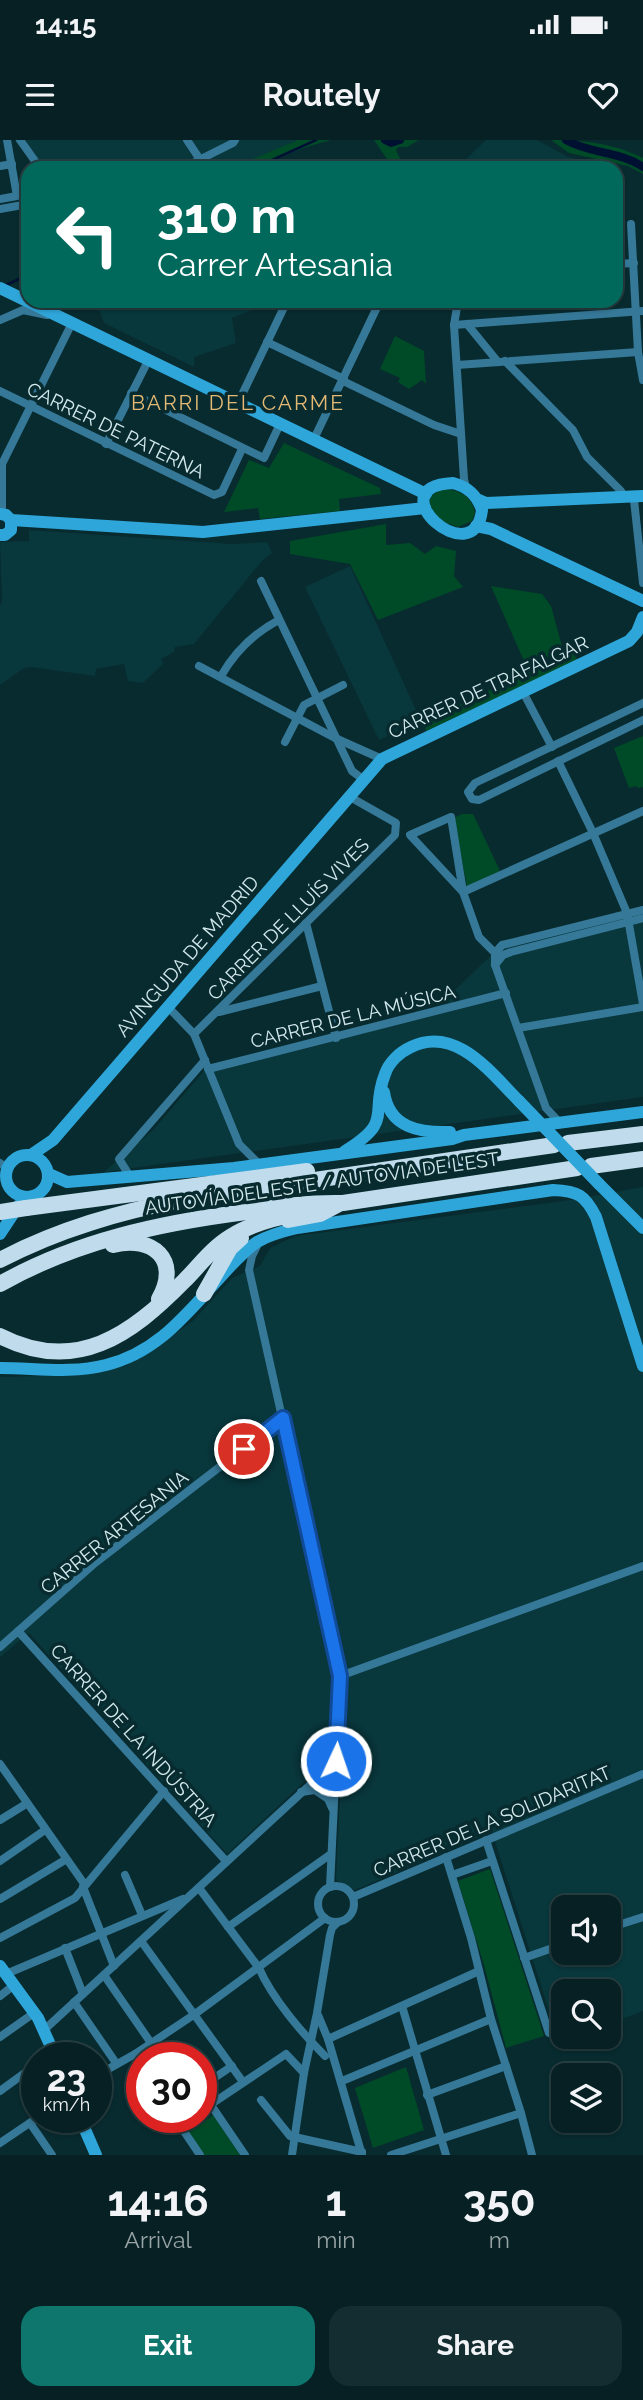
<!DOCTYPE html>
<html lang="en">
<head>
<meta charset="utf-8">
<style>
  body { margin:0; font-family:Raleway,sans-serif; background:#142d30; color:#f1f3f6; height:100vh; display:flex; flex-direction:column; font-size:26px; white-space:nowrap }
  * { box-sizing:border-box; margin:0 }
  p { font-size:23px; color:#98a3a6 }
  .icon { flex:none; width:38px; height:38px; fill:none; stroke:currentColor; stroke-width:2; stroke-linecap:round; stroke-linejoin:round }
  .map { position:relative; height:2015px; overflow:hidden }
  .panel { display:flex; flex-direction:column; background:#062023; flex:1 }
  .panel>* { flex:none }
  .top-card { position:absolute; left:21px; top:21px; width:602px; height:147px; border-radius:21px; box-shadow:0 2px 5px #0004,0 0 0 2px #273e41; background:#00695c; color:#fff; overflow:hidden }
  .controls { position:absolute; left:551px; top:1755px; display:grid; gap:14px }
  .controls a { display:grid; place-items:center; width:70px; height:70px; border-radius:14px; background:#062023; box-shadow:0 2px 5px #0004,0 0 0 2px #273e41; font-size:35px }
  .speed { position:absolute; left:21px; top:1902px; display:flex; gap:14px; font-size:35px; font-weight:700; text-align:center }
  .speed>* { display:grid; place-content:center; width:91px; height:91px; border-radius:50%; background:#062023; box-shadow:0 2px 5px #0004,0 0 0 2px #273e41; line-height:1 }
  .speed small { font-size:18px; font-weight:400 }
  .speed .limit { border:10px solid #d22; background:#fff; color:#111 }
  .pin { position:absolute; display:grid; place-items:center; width:60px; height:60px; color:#fff; margin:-30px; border:4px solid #fff; border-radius:50%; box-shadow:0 2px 7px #0007 }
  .me { position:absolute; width:77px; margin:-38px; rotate:3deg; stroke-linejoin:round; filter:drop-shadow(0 0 5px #0008) }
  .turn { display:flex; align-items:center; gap:24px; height:147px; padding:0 21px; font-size:32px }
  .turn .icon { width:91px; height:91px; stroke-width:2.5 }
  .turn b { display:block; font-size:49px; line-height:60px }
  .eta { display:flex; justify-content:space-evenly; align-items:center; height:119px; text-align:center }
  .eta b { font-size:42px; font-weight:700; line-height:49px }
  .primary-button { display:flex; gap:14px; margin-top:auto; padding:14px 21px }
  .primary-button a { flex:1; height:80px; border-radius:21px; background:#0f766e; color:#fff; font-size:28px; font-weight:700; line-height:80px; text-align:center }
  .primary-button a+a { background:#142d30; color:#f1f3f6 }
  .status { display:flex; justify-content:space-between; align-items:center; height:49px; padding:0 35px; background:#062023; direction:ltr }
  .status svg { height:19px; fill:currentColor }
  header { display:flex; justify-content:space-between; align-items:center; height:91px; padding:0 21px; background:#062023; font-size:32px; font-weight:700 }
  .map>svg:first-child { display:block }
  .built { fill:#08373c; fill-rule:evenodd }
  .green { fill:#004b27 }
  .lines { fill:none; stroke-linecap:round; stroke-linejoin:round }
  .stream { stroke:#001033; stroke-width:2.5 }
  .canal { stroke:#001033; stroke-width:8 }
  .street { stroke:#367897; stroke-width:8 }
  .secondary { stroke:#2fa6d9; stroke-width:12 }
  .highway { stroke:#c0dcec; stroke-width:16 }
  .secondary-bridge { stroke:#2fa6d9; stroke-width:12 }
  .highway-bridge { stroke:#c0dcec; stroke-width:16 }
  .route-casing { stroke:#114b97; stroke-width:18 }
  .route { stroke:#1a73e8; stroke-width:12 }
  .labels { text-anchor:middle; stroke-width:7; stroke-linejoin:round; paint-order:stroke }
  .street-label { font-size:19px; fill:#d3eaed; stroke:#082b2f }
  .neighbourhood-label { font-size:21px; letter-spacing:2px; fill:#e3b974; stroke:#082b2f }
</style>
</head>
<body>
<div class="status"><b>14:15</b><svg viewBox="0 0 49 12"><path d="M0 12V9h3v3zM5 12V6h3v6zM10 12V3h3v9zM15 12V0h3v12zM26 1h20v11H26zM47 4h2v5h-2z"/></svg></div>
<header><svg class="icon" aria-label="menu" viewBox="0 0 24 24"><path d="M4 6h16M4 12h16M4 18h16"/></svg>Routely<svg class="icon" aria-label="heart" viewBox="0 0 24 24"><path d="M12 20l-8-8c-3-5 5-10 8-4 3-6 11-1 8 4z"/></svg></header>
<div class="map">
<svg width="643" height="2015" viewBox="0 0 643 2015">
  <rect width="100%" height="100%" fill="#082b2f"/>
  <g class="built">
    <polygon points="26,0 325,0 254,28 34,28"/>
    <polygon points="486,0 537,0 568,17 614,28 465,28 465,20"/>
    <polygon points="96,161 275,161 232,178 236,203 194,217 194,227 104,183"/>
    <polygon points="29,390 232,404 267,402 272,413 262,421 194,504 175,507 174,512 161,519 163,524 143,543 128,541 124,524 96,529 95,536 32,527 24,528 0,545 0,466 2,460 0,402 29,401"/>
    <polygon points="350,426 421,581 379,600 305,447"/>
    <polygon points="643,767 643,957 104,1032 153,990 204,931 435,869 503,804"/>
    <path d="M643,1047V1871L609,1884V1852H564V1897H572L559,1902L492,1692L355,1750L336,1740L342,1612L302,1644L227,1714L29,1493L0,1517V1237L41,1236L126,1226L193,1181L232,1138L260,1126L270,1108L295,1096L564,1061ZM564,1768H609V1813H564Z"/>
  </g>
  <g class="green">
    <polygon points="298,0 331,0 289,12 261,28 231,28"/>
    <polygon points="374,0 419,0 407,7 398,7 396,10 404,28 393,28"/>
    <path d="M551,0C585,0 612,3 643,18V34L628,26L569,13Z"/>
    <polygon points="395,196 424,211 426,244 422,240 409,249 398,242 400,238 380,229"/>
    <polygon points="284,303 380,348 381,354 339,359 340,371 260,379 258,368 224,372 249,320 269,328"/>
    <path d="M443,349C460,350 472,356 475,373L472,381L458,387L436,379L429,361L433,354Z"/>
    <polygon points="386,384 386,405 410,403 425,414 436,406 456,411 454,436 463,447 378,480 350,424 290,414 290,401"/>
    <polygon points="491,446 542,454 551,466 563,510 524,529 524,521"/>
    <polygon points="572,512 578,520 426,591 423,581"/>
    <polygon points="643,596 643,647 638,648 636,646 629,648 614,608"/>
    <polygon points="462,674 473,674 500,731 467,747 454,678"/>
    <polygon points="490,1729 544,1896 506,1908 484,1825 458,1741"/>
    <polygon points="406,1927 424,1990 373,2008 355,1948"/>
    <polygon points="213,1975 240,2015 204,2015 189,1992"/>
  </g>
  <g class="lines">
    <g class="stream">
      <polyline points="254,28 316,0"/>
      <polyline points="6,145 28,135"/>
    </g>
    <g class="canal">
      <polyline points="385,0 391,3 400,0"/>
      <path d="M566,0C590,14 620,11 643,27"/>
    </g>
    <g class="street">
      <polyline points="20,0 40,28"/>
      <polyline points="187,0 201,21"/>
      <polyline points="0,26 12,24"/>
      <polyline points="183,28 233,3 235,0"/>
      <polyline points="0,59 17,56 7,0"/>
      <polyline points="0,69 28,64"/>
      <polyline points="616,77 621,77"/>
      <polyline points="631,84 638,212 643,240"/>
      <polyline points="616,124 634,123"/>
      <polyline points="445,161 457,167"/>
      <polyline points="458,161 454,185 464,339 466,348"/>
      <polyline points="0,180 23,170 47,175"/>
      <polyline points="467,184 498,222"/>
      <polyline points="454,185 643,171"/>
      <polyline points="267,202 344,239"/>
      <polyline points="505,221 573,290 587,317 621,351"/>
      <polyline points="457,225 638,212"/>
      <polyline points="343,241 434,285 461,294"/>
      <polyline points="0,251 214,355 222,352 242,309"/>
      <polyline points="131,253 264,318 280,284"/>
      <polyline points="238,263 287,161"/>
      <polyline points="313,301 380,161"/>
      <polyline points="106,304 149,219"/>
      <polyline points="636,357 634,360 643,443"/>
      <polyline points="2,374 2,324 72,183"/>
      <polyline points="261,441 352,631 364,640"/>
      <polyline points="199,526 335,598 382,619"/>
      <path d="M221,536C235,512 254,493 279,480"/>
      <polyline points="523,552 552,607"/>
      <polyline points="643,563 475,643 468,652 472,659 479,660 643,580"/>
      <polyline points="285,602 304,565 343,545"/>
      <polyline points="558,621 593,693 627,773 643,864"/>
      <polyline points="463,752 451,677 410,695 463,752 479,797 495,813"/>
      <polyline points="463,752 643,671"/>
      <polyline points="306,783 336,898"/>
      <polyline points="495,825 503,815 511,812 643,778"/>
      <polyline points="169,868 194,894 239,1004 259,1024"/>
      <polyline points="219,872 322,846"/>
      <polyline points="518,888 643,867"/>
      <polyline points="194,894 395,695 396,683 350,657"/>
      <polyline points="208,929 506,853"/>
      <polyline points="560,983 546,968 495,825 495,813 502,805 643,770"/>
      <polyline points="0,1023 7,1028"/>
      <polyline points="131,1038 119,1019 205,920"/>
      <polyline points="258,1104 252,1116 249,1130 340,1536 330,1747"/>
      <polyline points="18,1491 226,1721"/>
      <polyline points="0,1507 95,1423 283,1278"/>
      <polyline points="340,1536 643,1426"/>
      <polyline points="0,1624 85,1745"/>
      <polyline points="301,1652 315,1650 328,1659 332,1668"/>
      <polyline points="0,1680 26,1664"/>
      <polyline points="486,1700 549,1893"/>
      <polyline points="446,1717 471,1798 491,1879 521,1973 532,2015"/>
      <polyline points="0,1721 45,1690"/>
      <polyline points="125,1735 142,1775"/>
      <polyline points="452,1735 492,1721"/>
      <circle cx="336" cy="1764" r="18"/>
      <polyline points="83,1747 114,1826"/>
      <path d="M199,1748L259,1828C272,1858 302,1893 325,1916"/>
      <polyline points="353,1757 643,1634"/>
      <polyline points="0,1759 65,1720"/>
      <polyline points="228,1787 331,1714"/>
      <polyline points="609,1788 643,1777"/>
      <polyline points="0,1798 75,1758 164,1651"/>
      <polyline points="141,1801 243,1942"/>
      <polyline points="65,1808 83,1854"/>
      <polyline points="524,1818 564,1804"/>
      <polyline points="6,1834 183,1759"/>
      <polyline points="104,1835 151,1903"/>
      <polyline points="0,1856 14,1845"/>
      <polyline points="74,1862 116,1923"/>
      <polyline points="402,1866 446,2015"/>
      <polyline points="318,1875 328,1899 362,2015"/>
      <polyline points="44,1890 336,1621"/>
      <polyline points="0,1897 34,1873"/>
      <polyline points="328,1899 479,1831"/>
      <polyline points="135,1914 142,1925"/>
      <polyline points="96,1936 135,1914 195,1874 325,1778"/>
      <polyline points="342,1941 491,1879"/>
      <polyline points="201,1947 232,1926"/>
      <polyline points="0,1951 37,1924"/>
      <polyline points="427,1955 506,1926"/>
      <polyline points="261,1960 290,1996 362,2012"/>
      <polyline points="211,1965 245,2015"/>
      <polyline points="201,1971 286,1914 304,1933"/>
      <polyline points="175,1978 200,2015"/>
      <polyline points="30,1983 52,2015"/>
      <polyline points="181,1986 193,1978"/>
      <polyline points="0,2003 37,1978"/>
      <polyline points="292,2015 304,1933 317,1873 330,1795 332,1788 338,1782"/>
      <polyline points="391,2015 521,1973"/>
    </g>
    <g class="secondary">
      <polyline points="0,148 426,354"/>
      <path d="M453,343C468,347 477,355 482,370C475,435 375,347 453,343Z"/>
      <polyline points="479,360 486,363 643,356"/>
      <polyline points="0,374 6,375 11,380 203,392 425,368"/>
      <polyline points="476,386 491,389 643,461"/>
      <polyline points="0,395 5,395 11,390 11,380"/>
      <path d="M384,952C389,988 420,993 450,992"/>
      <path d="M345,1011C395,980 369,975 385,934C389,922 400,912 411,907C456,885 491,933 519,961"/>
      <circle cx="27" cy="1036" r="21"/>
      <polyline points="31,1015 53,1000 382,619 629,501 637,492 643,477"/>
      <polyline points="49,1034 67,1042 234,1028 452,999 464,995 643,972"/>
      <polyline points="599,1044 643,1088"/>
      <polyline points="0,1094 19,1065"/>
      <path d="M0,1228C36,1228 71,1234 106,1225C155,1213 183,1178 215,1143C228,1129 241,1113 257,1102C269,1095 284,1091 297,1088L553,1050C578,1051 585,1055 596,1077L643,1226"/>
      <polyline points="0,1826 38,1878 56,1918"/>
      <polyline points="80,1978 96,2015"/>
    </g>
    <g class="highway">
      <polyline points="568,1003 643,994"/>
      <polyline points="591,1026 643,1019"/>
      <polyline points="26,1068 307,1031"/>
      <polyline points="288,1080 320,1074 339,1064"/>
      <path d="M113,1105C153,1095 181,1120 159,1159"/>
      <path d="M0,1120C59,1089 120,1072 185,1059L554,1005"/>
      <path d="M0,1144C76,1101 160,1083 246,1072C278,1067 310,1062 343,1063L577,1028"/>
      <polyline points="204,1154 230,1108 241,1098"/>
      <path d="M0,1196C76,1235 131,1195 184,1141C198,1127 212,1108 230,1097C249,1085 274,1078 296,1074"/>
    </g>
    <polyline class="secondary-bridge" points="519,961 599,1044"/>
    <polyline class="highway-bridge" points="0,1072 26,1068"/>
  </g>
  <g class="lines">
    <defs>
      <polyline id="route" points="244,1309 283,1278 340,1536 336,1621"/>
    </defs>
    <use href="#route" class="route-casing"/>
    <use href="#route" class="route"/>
  </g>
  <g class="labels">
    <g class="street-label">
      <text transform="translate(116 290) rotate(26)" y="7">CARRER DE PATERNA</text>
      <text transform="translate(488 547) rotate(-25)" y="7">CARRER DE TRAFALGAR</text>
      <text transform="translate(288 779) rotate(-45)" y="7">CARRER DE LLUÍS VIVES</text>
      <text transform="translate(187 816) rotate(-49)" y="7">AVINGUDA DE MADRID</text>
      <text transform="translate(353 876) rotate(-14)" y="7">CARRER DE LA MÚSICA</text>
      <text transform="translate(322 1043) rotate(-8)" y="7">AUTOVÍA DEL ESTE / AUTOVIA DE L'EST</text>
      <text transform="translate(114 1392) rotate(-39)" y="7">CARRER ARTESANIA</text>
      <text transform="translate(134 1595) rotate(48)" y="7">CARRER DE LA INDÚSTRIA</text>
      <text transform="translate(492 1681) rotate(-23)" y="7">CARRER DE LA SOLIDARITAT</text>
    </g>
    <g class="neighbourhood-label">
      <text x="238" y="270">BARRI DEL CARME</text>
    </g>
  </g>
</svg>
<div class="controls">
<a><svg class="icon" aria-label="sound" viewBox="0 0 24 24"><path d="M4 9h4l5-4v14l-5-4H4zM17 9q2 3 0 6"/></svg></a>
<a><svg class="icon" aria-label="search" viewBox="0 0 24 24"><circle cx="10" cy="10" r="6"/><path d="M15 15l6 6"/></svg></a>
<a><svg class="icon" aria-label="layers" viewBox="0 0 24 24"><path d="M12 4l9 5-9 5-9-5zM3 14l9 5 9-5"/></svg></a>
</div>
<div class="speed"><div>23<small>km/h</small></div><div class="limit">30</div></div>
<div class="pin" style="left:244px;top:1309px;background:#d93025"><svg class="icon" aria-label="arrive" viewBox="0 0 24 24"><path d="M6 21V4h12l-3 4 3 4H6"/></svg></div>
<svg class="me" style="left:336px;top:1621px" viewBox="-20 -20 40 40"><circle r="17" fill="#1a73e8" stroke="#fff" stroke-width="3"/><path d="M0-11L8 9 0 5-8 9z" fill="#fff"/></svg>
<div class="top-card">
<div class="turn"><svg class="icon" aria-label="left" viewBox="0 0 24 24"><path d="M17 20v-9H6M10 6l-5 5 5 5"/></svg><div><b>310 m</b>Carrer Artesania</div></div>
</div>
</div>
<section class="panel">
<div class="eta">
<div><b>14:16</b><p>Arrival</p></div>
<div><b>1</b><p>min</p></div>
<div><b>350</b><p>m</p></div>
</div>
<div class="primary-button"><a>Exit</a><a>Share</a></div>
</section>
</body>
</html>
